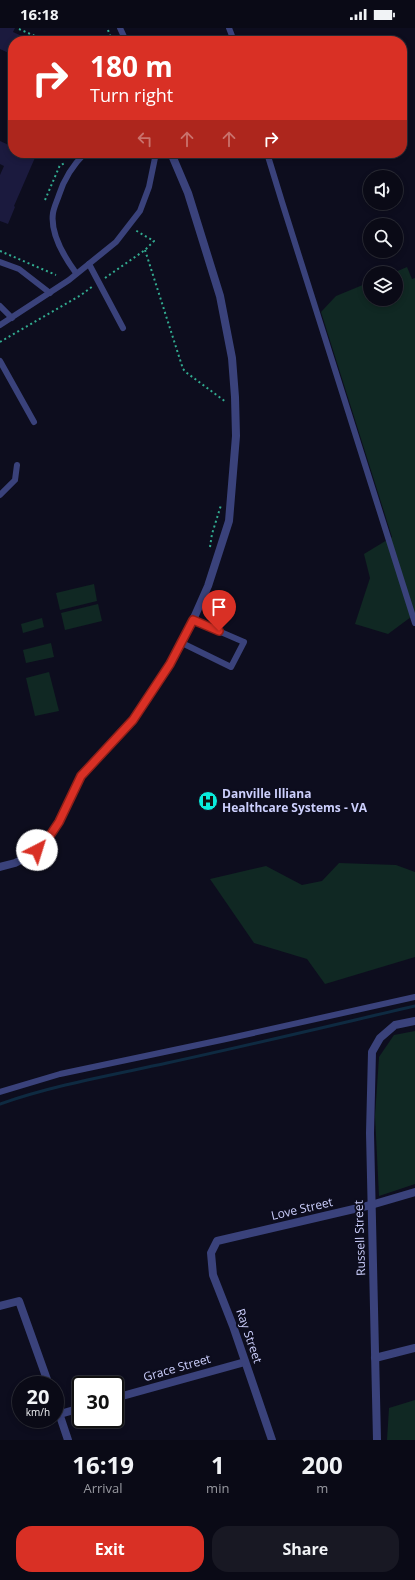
<!DOCTYPE html>
<html lang="en">
<head>
<meta charset="utf-8">
<style>
  body { margin:0; font-family:"Open Sans",sans-serif; background:#181823; color:#f1f3f6; height:100vh; display:flex; flex-direction:column; font-size:15px; white-space:nowrap }
  * { box-sizing:border-box; margin:0 }
  p { font-size:13px; color:#999aa1 }
  .icon { flex:none; width:22px; height:22px; fill:none; stroke:currentColor; stroke-width:2; stroke-linecap:round; stroke-linejoin:round }
  .map { position:relative; height:1412px; overflow:hidden }
  .side { display:flex; flex-direction:column; background:#0a0a16; flex:1 }
  .side>* { flex:none }
  .guide { position:absolute; left:8px; top:8px; width:399px; height:122px; border-radius:16px; box-shadow:0 2px 6px #0003,0 0 0 1px #2a2b35; background:#d93025; color:#fff; overflow:hidden }
  .buttons { position:absolute; left:363px; top:142px; display:grid; gap:8px }
  .buttons a { display:grid; place-items:center; width:40px; height:40px; border-radius:50%; background:#0a0a16; box-shadow:0 2px 6px #0003,0 0 0 1px #2a2b35; font-size:20px }
  .speed { position:absolute; left:12px; top:1348px; display:flex; gap:8px; font-size:20px; font-weight:700; text-align:center }
  .speed>* { display:grid; place-content:center; width:52px; height:52px; border-radius:50%; background:#0a0a16; box-shadow:0 2px 6px #0003,0 0 0 1px #2a2b35; line-height:1 }
  .speed small { font-size:10px; font-weight:400 }
  .speed .limit { border:2px solid #111; border-radius:6px; background:#fff; color:#111 }
  .pin { position:absolute; display:grid; place-items:center; width:34px; height:34px; color:#fff; margin:-41px -17px; border-radius:50% 50% 50% 0; rotate:-45deg; box-shadow:0 0 4px #0007 }
  .pin .icon { rotate:45deg }
  .me { position:absolute; width:44px; margin:-22px; rotate:40deg; stroke-linejoin:round; filter:drop-shadow(0 0 3px #0008) }
  .turn { display:flex; align-items:center; gap:14px; height:84px; padding:0 16px; font-size:18px }
  .turn .icon { width:52px; height:52px; stroke-width:2.5 }
  .turn b { display:block; font-size:28px; line-height:34px }
  .lanes { display:flex; align-items:center; height:38px; padding:0 16px; background:#0003; justify-content:center; gap:20px; direction:ltr }
  .lanes .off { opacity:.35 }
  .eta { display:flex; justify-content:space-evenly; align-items:center; height:68px; text-align:center }
  .eta b { font-size:24px; font-weight:700; line-height:28px }
  .action { display:flex; gap:8px; margin-top:auto; padding:8px 16px }
  .action a { flex:1; height:46px; border-radius:16px; background:#d93025; color:#fff; font-size:16px; font-weight:700; line-height:46px; text-align:center }
  .action a+a { background:#181823; color:#f1f3f6 }
  .status { display:flex; justify-content:space-between; align-items:center; height:28px; padding:0 20px; background:#0a0a16; direction:ltr }
  .status svg { height:11px; fill:currentColor }
  .map>svg:first-child { display:block }
  .green { fill:#102823 }
  .lines { fill:none; stroke-linecap:round; stroke-linejoin:round }
  .stream { stroke:#0e2a41; stroke-width:3 }
  .building { fill:#1b1a3e }
  .path { stroke:#32ab90; stroke-width:2; stroke-dasharray:2 3; stroke-linecap:butt }
  .service { stroke:#3a427b; stroke-width:6 }
  .minor { stroke:#3a427b; stroke-width:8 }
  .route-casing { stroke:#8d1f18; stroke-width:10 }
  .route { stroke:#d93025; stroke-width:7 }
  .labels { text-anchor:middle; stroke-width:4; stroke-linejoin:round; paint-order:stroke }
  .poi-label { font-size:12px; font-weight:bold; fill:#cccffd; stroke:#0d0d1e; text-anchor:start }
  .street-label { font-size:12px; fill:#cccffd; stroke:#0d0d1e }
</style>
</head>
<body>
<div class="status"><b>16:18</b><svg viewBox="0 0 49 12"><path d="M0 12V9h3v3zM5 12V6h3v6zM10 12V3h3v9zM15 12V0h3v12zM26 1h20v11H26zM47 4h2v5h-2z"/></svg></div>
<div class="map">
<svg width="415" height="1412" viewBox="0 0 415 1412">
  <rect width="100%" height="100%" fill="#0d0d1e"/>
  <g class="green">
    <polygon points="407,239 412,251 415,250 415,586 388,606 355,596 370,550 364,526 392,509 321,284 336,268 370,254 370,271 396,271 396,245 393,245"/>
    <polygon points="94,556 97,573 60,582 56,565"/>
    <polygon points="98,576 102,593 65,602 61,585"/>
    <polygon points="42,590 44,599 23,605 21,596"/>
    <polygon points="51,615 54,629 26,635 23,622"/>
    <polygon points="49,644 59,683 35,688 26,650"/>
    <polygon points="339,835 396,837 415,844 415,929 325,956 307,931 254,915 210,851 266,838 302,857 322,853"/>
    <polygon points="415,1003 415,1156 379,1168 375,1088 379,1029 394,1007"/>
    <polygon points="415,1372 415,1412 387,1412 389,1380"/>
  </g>
  <g class="lines">
    <path class="stream" d="M0,1076C54,1057 112,1047 167,1035C250,1017 333,997 415,978"/>
  </g>
  <g class="building">
    <polygon points="0,0 15,0 13,4 33,13 13,13 13,27 0,21"/>
    <polygon points="0,113 13,119 13,125 37,125 14,178 15,179 8,196 0,193 0,147 4,138 0,136"/>
  </g>
  <g class="lines">
    <g class="path">
      <polyline points="19,1 35,8 32,13"/>
      <polyline points="108,2 112,13"/>
      <polyline points="45,172 60,137 66,135"/>
      <polyline points="145,222 183,341 187,345 226,374"/>
      <polyline points="0,223 56,247"/>
      <polyline points="105,250 145,222 154,213 135,202"/>
      <polyline points="0,314 81,267 93,258"/>
      <polyline points="210,519 212,506 221,477"/>
    </g>
    <g class="service">
      <polyline points="120,0 126,13"/>
      <polyline points="229,0 234,13"/>
      <polyline points="267,125 282,174 415,595"/>
      <polyline points="0,234 19,241 50,265"/>
      <polyline points="89,236 123,300"/>
      <path d="M76,245C65,230 50,205 53,185C54,179 57,173 59,167C64,151 73,137 85,125"/>
      <polyline points="0,278 12,290"/>
      <polyline points="0,297 69,252 116,214 140,183 149,159 156,125"/>
      <polyline points="0,333 34,394"/>
      <polyline points="0,467 15,452 17,437"/>
      <polyline points="182,615 231,639 244,614 193,592"/>
      <polyline points="0,1064 60,1046 226,1011 415,969"/>
    </g>
    <g class="minor">
      <polyline points="0,839 15,835 25,830 37,822 47,812 59,794 81,748 133,692 170,636 193,592 208,558 229,493 236,408 235,369 232,330 220,268 188,165 171,125"/>
      <polyline points="0,1278 19,1273 49,1357"/>
      <polyline points="375,1330 415,1320"/>
      <polyline points="115,1370 245,1334"/>
      <polyline points="55,1373 68,1412"/>
      <polyline points="60,1386 81,1380"/>
      <polyline points="272,1412 233,1298 213,1247 211,1225 217,1213 371,1177 415,1164"/>
      <polyline points="377,1412 370,1105 372,1024 380,1010 395,997 415,993"/>
    </g>
  </g>
  <g class="lines">
    <defs>
      <polyline id="route" points="37,822 47,812 59,794 81,748 133,692 170,636 193,592 219,603"/>
    </defs>
    <use href="#route" class="route-casing"/>
    <use href="#route" class="route"/>
  </g>
  <defs>
    <symbol id="hospital-disc" viewBox="-11 -11 22 22"><circle r="9.5" fill="#0aebdc" stroke="#0d0d1e"/><path d="M-5-5h3v3.5h4V-5h3V5h-3V1.5h-4V5h-3Z" fill="#111"/></symbol>
  </defs>
  <g fill-rule="evenodd">
    <use href="#hospital-disc" x="197" y="762" width="22" height="22"/>
  </g>
  <g class="labels">
    <g class="poi-label">
      <text x="222" y="770">Danville Illiana<tspan x="222" dy="14">Healthcare Systems - VA</tspan></text>
    </g>
    <g class="street-label">
      <text transform="translate(302 1181) rotate(-13)" y="4">Love Street</text>
      <text transform="translate(360 1210) rotate(-92)" y="4">Russell Street</text>
      <text transform="translate(249 1308) rotate(71)" y="4">Ray Street</text>
      <text transform="translate(177 1340) rotate(-16)" y="4">Grace Street</text>
    </g>
  </g>
</svg>
<div class="buttons">
<a><svg class="icon" aria-label="sound" viewBox="0 0 24 24"><path d="M4 9h4l5-4v14l-5-4H4zM17 9q2 3 0 6"/></svg></a>
<a><svg class="icon" aria-label="search" viewBox="0 0 24 24"><circle cx="10" cy="10" r="6"/><path d="M15 15l6 6"/></svg></a>
<a><svg class="icon" aria-label="layers" viewBox="0 0 24 24"><path d="M12 4l9 5-9 5-9-5zM3 14l9 5 9-5"/></svg></a>
</div>
<div class="speed"><div>20<small>km/h</small></div><div class="limit">30</div></div>
<div class="pin" style="left:219px;top:603px;background:#d93025"><svg class="icon" aria-label="arrive" viewBox="0 0 24 24"><path d="M6 21V4h12l-3 4 3 4H6"/></svg></div>
<svg class="me" style="left:37px;top:822px" viewBox="-20 -20 40 40"><circle r="19" fill="#fff"/><path d="M0-13L10 11 0 6-10 11z" fill="#d93025"/></svg>
<div class="guide">
<div class="turn"><svg class="icon" aria-label="right" viewBox="0 0 24 24"><path d="M7 20v-9h11M14 6l5 5-5 5"/></svg><div><b>180 m</b>Turn right</div></div>
<div class="lanes"><svg class="icon off" aria-label="left" viewBox="0 0 24 24"><path d="M17 20v-9H6M10 6l-5 5 5 5"/></svg><svg class="icon off" aria-label="ahead" viewBox="0 0 24 24"><path d="M12 20V5M6 11l6-6 6 6"/></svg><svg class="icon off" aria-label="ahead" viewBox="0 0 24 24"><path d="M12 20V5M6 11l6-6 6 6"/></svg><svg class="icon" aria-label="right" viewBox="0 0 24 24"><path d="M7 20v-9h11M14 6l5 5-5 5"/></svg></div>
</div>
</div>
<section class="side">
<div class="eta">
<div><b>16:19</b><p>Arrival</p></div>
<div><b>1</b><p>min</p></div>
<div><b>200</b><p>m</p></div>
</div>
<div class="action"><a>Exit</a><a>Share</a></div>
</section>
</body>
</html>
